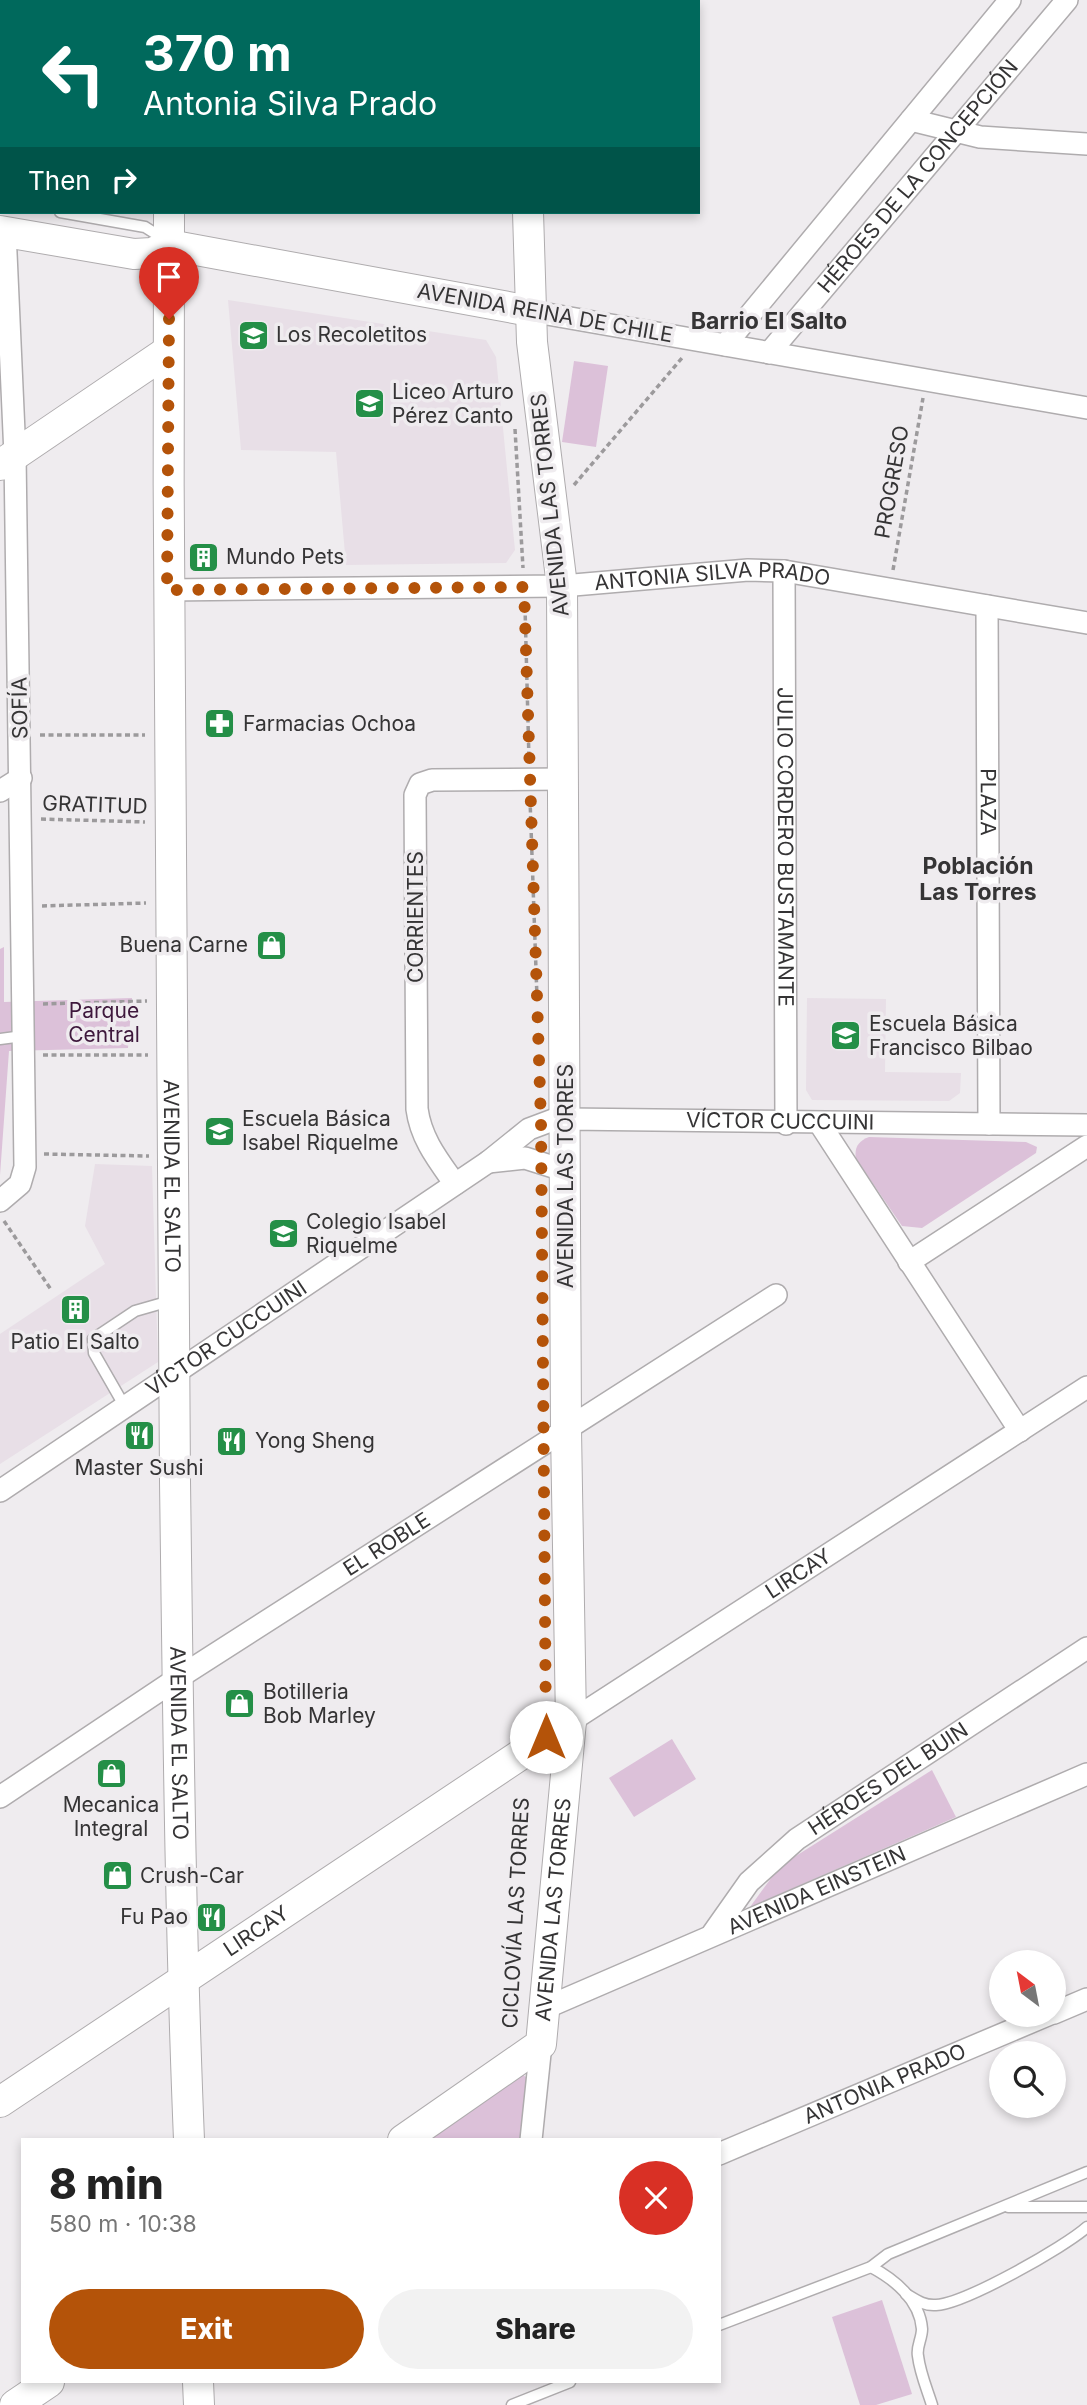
<!DOCTYPE html>
<html lang="en">
<head>
<meta charset="utf-8">
<style>
  body { margin:0; font-family:Inter,sans-serif; background:#f2f2f2; color:#222; height:100vh; display:flex; flex-direction:column; font-size:26px; white-space:nowrap }
  * { box-sizing:border-box; margin:0 }
  p { font-size:23px; color:#767676 }
  .icon { flex:none; width:38px; height:38px; fill:none; stroke:currentColor; stroke-width:2; stroke-linecap:round; stroke-linejoin:round }
  .map { position:relative; flex:1; overflow:hidden }
  .drawer { position:absolute; left:21px; top:2138px; width:700px; height:245px; display:flex; flex-direction:column; background:#fff; border-radius:0px; box-shadow:0 4px 10px #0003 }
  .drawer>* { flex:none }
  .banner { position:absolute; left:0px; top:0px; width:700px; height:214px; box-shadow:0 4px 10px #0003; background:#00695c; color:#fff; overflow:hidden }
  .needle { width:46px; rotate:328deg }
  .tools { position:absolute; left:989px; top:1950px; display:grid; gap:14px }
  .tools a { display:grid; place-items:center; width:77px; height:77px; border-radius:50%; background:#fff; box-shadow:0 4px 10px #0003; font-size:35px }
  .pin { position:absolute; display:grid; place-items:center; width:60px; height:60px; color:#fff; margin:-72px -30px; border-radius:50% 50% 50% 0; rotate:-45deg; box-shadow:0 0 7px #0007 }
  .pin .icon { rotate:45deg }
  .me { position:absolute; width:77px; margin:-38px; rotate:0deg; stroke-linejoin:round; filter:drop-shadow(0 0 5px #0008) }
  .turn { display:flex; align-items:center; gap:24px; height:147px; padding:0 28px; font-size:32px }
  .turn .icon { width:91px; height:91px; stroke-width:2.5 }
  .turn b { display:block; font-size:49px; line-height:60px }
  .then { display:flex; align-items:center; height:66px; padding:0 28px; background:#0003; gap:14px; font-size:26px }
  .round { display:grid; place-items:center; flex:none; width:74px; height:74px; border-radius:37px; background:#f2f2f2 }
  .head { display:flex; align-items:center; justify-content:space-between; height:119px; padding:0 28px }
  h1 { font-size:42px; font-weight:800; line-height:52px }
  .action { display:flex; gap:14px; margin-top:auto; padding:14px 28px }
  .action a { flex:1; height:80px; border-radius:42px; background:#b45309; color:#fff; font-size:28px; font-weight:800; line-height:80px; text-align:center }
  .action a+a { background:#f2f2f2; color:#222 }
  .map>svg:first-child { display:block }
  .built { fill:#e8dfe7 }
  .green { fill:#dcc1d9 }
  .lines { fill:none; stroke-linecap:round; stroke-linejoin:round }
  .lane-casing { stroke:#afacae; stroke-width:13 }
  .street-casing { stroke:#afacae; stroke-width:24 }
  .secondary-casing { stroke:#afacae; stroke-width:32 }
  .path { stroke:#9c9a9c; stroke-width:3.5; stroke-dasharray:5 3.5; stroke-linecap:butt }
  .lane { stroke:#fff; stroke-width:10 }
  .street { stroke:#fff; stroke-width:21 }
  .secondary { stroke:#fff; stroke-width:30 }
  .route { stroke:#b45309; stroke-width:12; stroke-dasharray:0 21.6 }
  .labels { text-anchor:middle; stroke-width:7; stroke-linejoin:round; paint-order:stroke }
  .street-label { font-size:21px; fill:#353435; stroke:#efecef }
  .poi-label { font-size:21px; fill:#353435; stroke:#efecef; text-anchor:start }
  .park-label { font-size:21px; fill:#3e183c; stroke:#efecef }
  .neighbourhood-label { font-size:23px; font-weight:bold; fill:#353435; stroke:#efecef }
</style>
</head>
<body>
<div class="map">
<svg width="1087" height="2405" viewBox="0 0 1087 2405">
  <rect width="100%" height="100%" fill="#efecef"/>
  <g class="built">
    <polygon points="228,300 486,340 496,357 515,550 506,563 346,565 336,452 241,450"/>
    <polygon points="807,998 886,999 885,1072 961,1073 960,1093 949,1101 812,1100 806,1090"/>
    <polygon points="95,1164 152,1166 158,1362 0,1464 0,1334 105,1264 85,1226"/>
  </g>
  <g class="green">
    <polygon points="574,361 608,366 596,447 562,442"/>
    <polygon points="4,947 4,1002 132,998 128,1048 9,1051 0,1175 0,949"/>
    <path d="M869,1137L1026,1142L1037,1147L1036,1153L922,1228L902,1226L856,1159C854,1148 858,1141 869,1137Z"/>
    <polygon points="672,1739 696,1779 634,1817 609,1778"/>
    <polygon points="932,1770 956,1817 750,1907 780,1866"/>
    <polygon points="522,2074 527,2078 521,2140 421,2140"/>
    <polygon points="882,2300 912,2394 876,2405 860,2405 832,2317"/>
  </g>
  <g class="lines">
    <defs>
      <g id="lane">
        <polyline points="0,201 2,201"/>
        <polyline points="60,212 145,227 164,239"/>
        <polyline points="0,1039 23,1036"/>
        <polyline points="125,1407 94,1353 93,1339 135,1311 170,1301"/>
        <polyline points="1008,2207 1087,2207"/>
        <path d="M871,2267C894,2279 920,2300 922,2329C922,2339 916,2347 918,2356C920,2373 927,2389 932,2405"/>
        <path d="M906,2294C916,2300 924,2306 936,2305C964,2304 1065,2247 1087,2227"/>
        <polyline points="719,2325 871,2267 888,2254 1087,2172"/>
        <polyline points="512,2405 570,2382"/>
      </g>
      <g id="street">
        <polyline points="911,120 980,137 1087,144"/>
        <polyline points="0,136 2,135"/>
        <polyline points="530,311 1087,408"/>
        <polyline points="725,345 1010,0"/>
        <path id="s1" d="M769,353L1067,0"/>
        <path id="s2" d="M784,571L786,1124"/>
        <path id="s3" d="M167,590L562,586L748,570L784,571L1087,623"/>
        <path id="s4" d="M987,606L989,1124"/>
        <polyline points="0,791 21,778"/>
        <polyline points="820,1124 1020,1431"/>
        <polyline points="488,1162 525,1158 566,1171"/>
        <path d="M455,1184C438,1160 421,1139 417,1109L415,795L420,784L432,780L564,779"/>
        <polyline points="0,1201 20,1184 25,1167 15,455 5,231"/>
        <polyline points="909,1262 1087,1146"/>
        <path id="s5" d="M0,1491L488,1162L529,1129L553,1120L566,1119L1087,1125"/>
        <path id="s6" d="M571,1721L1087,1387"/>
        <path id="s7" d="M0,1797L178,1678L776,1295"/>
        <path id="s8" d="M713,1933L749,1882L797,1839L1087,1648"/>
        <path id="s9" d="M545,2008L1087,1774"/>
        <polyline points="1054,2013 1087,1999"/>
        <polyline points="531,2140 541,2044"/>
        <path id="s10" d="M719,2154L1050,2014"/>
      </g>
      <g id="secondary">
        <polyline points="170,0 170,2"/>
        <polyline points="524,0 524,2"/>
        <path id="s11" d="M169,212C168,635 169,1058 175,1481C178,1701 180,1921 189,2140"/>
        <polyline points="0,231 134,254 152,253 169,245"/>
        <polyline points="169,245 530,311"/>
        <polyline points="0,465 168,351"/>
        <path id="s12" d="M0,2102L571,1721"/>
        <path id="s13" d="M403,2140L541,2044L571,1721L566,1430L562,586L532,342L528,212"/>
        <polyline points="198,2382 199,2405"/>
        <polyline points="15,2405 49,2382"/>
      </g>
    </defs>
    <use href="#lane" class="lane-casing"/>
    <use href="#street" class="street-casing"/>
    <use href="#secondary" class="secondary-casing"/>
    <g class="path">
      <polyline points="515,429 523,568"/>
      <polyline points="574,485 682,358"/>
      <polyline points="893,570 923,398"/>
      <polyline points="525,607 529,760"/>
      <polyline points="40,735 145,735"/>
      <polyline points="530,799 537,998"/>
      <polyline points="41,819 145,822"/>
      <polyline points="42,906 146,903"/>
      <polyline points="43,1004 147,1001"/>
      <polyline points="43,1055 148,1055"/>
      <polyline points="44,1154 149,1156"/>
      <polyline points="4,1221 52,1291"/>
    </g>
    <use href="#lane" class="lane"/>
    <use href="#street" class="street"/>
    <use href="#secondary" class="secondary"/>
  </g>
  <g class="lines">
    <polyline class="route" points="169,319 167,590 524,587 541,1123 546,1737"/>
  </g>
  <defs>
    <symbol id="school-square" viewBox="-11 -11 22 22"><rect x="-9" y="-9" width="18" height="18" rx="4" fill="#248f47" stroke="#efecef"/><path d="M0-5L7-2L0 1L-7-2ZM-4 1L0 2.5L4 1V4Q0 6-4 4Z" fill="#fff"/></symbol>
    <symbol id="building-square" viewBox="-11 -11 22 22"><rect x="-9" y="-9" width="18" height="18" rx="4" fill="#248f47" stroke="#efecef"/><path d="M-4-6H4V6H1V3H-1V6H-4ZM-2.5-4.3h1.7v1.8h-1.7ZM.8-4.3h1.7v1.8H.8ZM-2.5-1h1.7V.8h-1.7ZM.8-1h1.7V.8H.8Z" fill="#fff"/></symbol>
    <symbol id="pharmacy-square" viewBox="-11 -11 22 22"><rect x="-9" y="-9" width="18" height="18" rx="4" fill="#248f47" stroke="#efecef"/><path d="M-2-6h4v4h4v4h-4v4h-4v-4h-4v-4h4Z" fill="#fff"/></symbol>
    <symbol id="shop-square" viewBox="-11 -11 22 22"><rect x="-9" y="-9" width="18" height="18" rx="4" fill="#248f47" stroke="#efecef"/><path d="M-5-2.5h2.3a2.7 3.5 0 0 1 5.4 0H5L5.5 6h-11ZM-1.5-2.5h3a1.5 2.3 0 0 0-3 0Z" fill="#fff"/></symbol>
    <symbol id="restaurant-square" viewBox="-11 -11 22 22"><rect x="-9" y="-9" width="18" height="18" rx="4" fill="#248f47" stroke="#efecef"/><path d="M-5-6h1v4h1v-4h1v4h1v-4h1v5L-1.5 .5V6h-2V.5L-5-1ZM5-6V6H3V1.5H1.5Q1.5-4 5-6Z" fill="#fff"/></symbol>
  </defs>
  <g fill-rule="evenodd">
    <use href="#school-square" x="236" y="318" width="35" height="35"/>
    <use href="#school-square" x="352" y="386" width="35" height="35"/>
    <use href="#building-square" x="186" y="540" width="35" height="35"/>
    <use href="#pharmacy-square" x="202" y="706" width="35" height="35"/>
    <use href="#shop-square" x="254" y="928" width="35" height="35"/>
    <use href="#school-square" x="828" y="1018" width="35" height="35"/>
    <use href="#school-square" x="202" y="1114" width="35" height="35"/>
    <use href="#school-square" x="266" y="1216" width="35" height="35"/>
    <use href="#building-square" x="58" y="1292" width="35" height="35"/>
    <use href="#restaurant-square" x="122" y="1418" width="35" height="35"/>
    <use href="#restaurant-square" x="214" y="1424" width="35" height="35"/>
    <use href="#shop-square" x="222" y="1686" width="35" height="35"/>
    <use href="#shop-square" x="94" y="1756" width="35" height="35"/>
    <use href="#shop-square" x="100" y="1858" width="35" height="35"/>
    <use href="#restaurant-square" x="194" y="1900" width="35" height="35"/>
  </g>
  <g class="labels">
    <g class="street-label">
      <text dy="7" stroke="none"><textPath href="#s1" startOffset="231">HÉROES DE LA CONCEPCIÓN</textPath></text>
      <text transform="translate(545 313) rotate(10)" y="7">AVENIDA REINA DE CHILE</text>
      <text transform="translate(892 482) rotate(-80)" y="7">PROGRESO</text>
      <text transform="translate(550 505) rotate(-96)" y="7">AVENIDA LAS TORRES</text>
      <text dy="7" stroke="none"><textPath href="#s3" startOffset="546">ANTONIA SILVA PRADO</textPath></text>
      <text transform="translate(20 708) rotate(-91)" y="7">SOFÍA</text>
      <text dy="7" stroke="none"><textPath href="#s4" startOffset="196">PLAZA</textPath></text>
      <text transform="translate(95 805) rotate(2)" y="7">GRATITUD</text>
      <text dy="7" stroke="none"><textPath href="#s2" startOffset="276">JULIO CORDERO BUSTAMANTE</textPath></text>
      <text transform="translate(416 917) rotate(-90)" y="7">CORRIENTES</text>
      <text dy="7" stroke="none"><textPath href="#s5" startOffset="894">VÍCTOR CUCCUINI</textPath></text>
      <text dy="7" stroke="none"><textPath href="#s11" startOffset="964">AVENIDA EL SALTO</textPath></text>
      <text transform="translate(566 1176) rotate(-90)" y="7">AVENIDA LAS TORRES</text>
      <text dy="7" stroke="none"><textPath href="#s5" startOffset="273">VÍCTOR CUCCUINI</textPath></text>
      <text dy="7" stroke="none"><textPath href="#s7" startOffset="462">EL ROBLE</textPath></text>
      <text dy="7" stroke="none"><textPath href="#s6" startOffset="271">LIRCAY</textPath></text>
      <text dy="7" stroke="none"><textPath href="#s11" startOffset="1531">AVENIDA EL SALTO</textPath></text>
      <text dy="7" stroke="none"><textPath href="#s8" startOffset="236">HÉROES DEL BUIN</textPath></text>
      <text dy="7" stroke="none"><textPath href="#s9" startOffset="296">AVENIDA EINSTEIN</textPath></text>
      <text dy="7" stroke="none"><textPath href="#s13" startOffset="303">AVENIDA LAS TORRES</textPath></text>
      <text transform="translate(516 1913) rotate(-87)" y="7">CICLOVÍA LAS TORRES</text>
      <text dy="7" stroke="none"><textPath href="#s12" startOffset="308">LIRCAY</textPath></text>
      <text dy="7" stroke="none"><textPath href="#s10" startOffset="180">ANTONIA PRADO</textPath></text>
    </g>
    <g class="poi-label">
      <text x="276" y="342">Los Recoletitos</text>
      <text x="392" y="399">Liceo Arturo<tspan x="392" dy="24">Pérez Canto</tspan></text>
      <text x="226" y="564">Mundo Pets</text>
      <text x="243" y="731">Farmacias Ochoa</text>
      <text x="248" y="952" text-anchor="end">Buena Carne</text>
      <text x="869" y="1031">Escuela Básica<tspan x="869" dy="24">Francisco Bilbao</tspan></text>
      <text x="242" y="1126">Escuela Básica<tspan x="242" dy="24">Isabel Riquelme</tspan></text>
      <text x="306" y="1229">Colegio Isabel<tspan x="306" dy="24">Riquelme</tspan></text>
      <text x="75" y="1349" text-anchor="middle">Patio El Salto</text>
      <text x="255" y="1448">Yong Sheng</text>
      <text x="139" y="1475" text-anchor="middle">Master Sushi</text>
      <text x="263" y="1699">Botilleria<tspan x="263" dy="24">Bob Marley</tspan></text>
      <text x="111" y="1812" text-anchor="middle">Mecanica<tspan x="111" dy="24">Integral</tspan></text>
      <text x="140" y="1883">Crush-Car</text>
      <text x="188" y="1924" text-anchor="end">Fu Pao</text>
    </g>
    <g class="park-label">
      <text x="104" y="1018">Parque<tspan x="104" dy="24">Central</tspan></text>
    </g>
    <g class="neighbourhood-label">
      <text x="769" y="329">Barrio El Salto</text>
      <text x="978" y="874">Población<tspan x="978" dy="26">Las Torres</tspan></text>
    </g>
  </g>
</svg>
<div class="tools">
<a><svg class="needle" viewBox="-14 -14 28 28"><path d="M0-13l5 13h-10z" fill="#e53935"/><path d="M0 13l5-13h-10z" fill="#767676"/></svg></a>
<a><svg class="icon" aria-label="search" viewBox="0 0 24 24"><circle cx="10" cy="10" r="6"/><path d="M15 15l6 6"/></svg></a>
</div>
<div class="pin" style="left:169px;top:319px;background:#d93025"><svg class="icon" aria-label="arrive" viewBox="0 0 24 24"><path d="M6 21V4h12l-3 4 3 4H6"/></svg></div>
<svg class="me" style="left:546px;top:1737px" viewBox="-20 -20 40 40"><circle r="19" fill="#fff"/><path d="M0-13L10 11 0 6-10 11z" fill="#b45309"/></svg>
<div class="banner">
<div class="turn"><svg class="icon" aria-label="left" viewBox="0 0 24 24"><path d="M17 20v-9H6M10 6l-5 5 5 5"/></svg><div><b>370 m</b>Antonia Silva Prado</div></div>
<div class="then">Then<svg class="icon" aria-label="right" viewBox="0 0 24 24"><path d="M7 20v-9h11M14 6l5 5-5 5"/></svg></div>
</div>
<section class="drawer">
<div class="head"><div><h1>8 min</h1><p>580 m · 10:38</p></div><a class="round" style="background:#d93025;color:#fff"><svg class="icon" aria-label="close" viewBox="0 0 24 24"><path d="M6 6l12 12M18 6L6 18"/></svg></a></div>
<div class="action"><a>Exit</a><a>Share</a></div>
</section>
</div>
</body>
</html>
